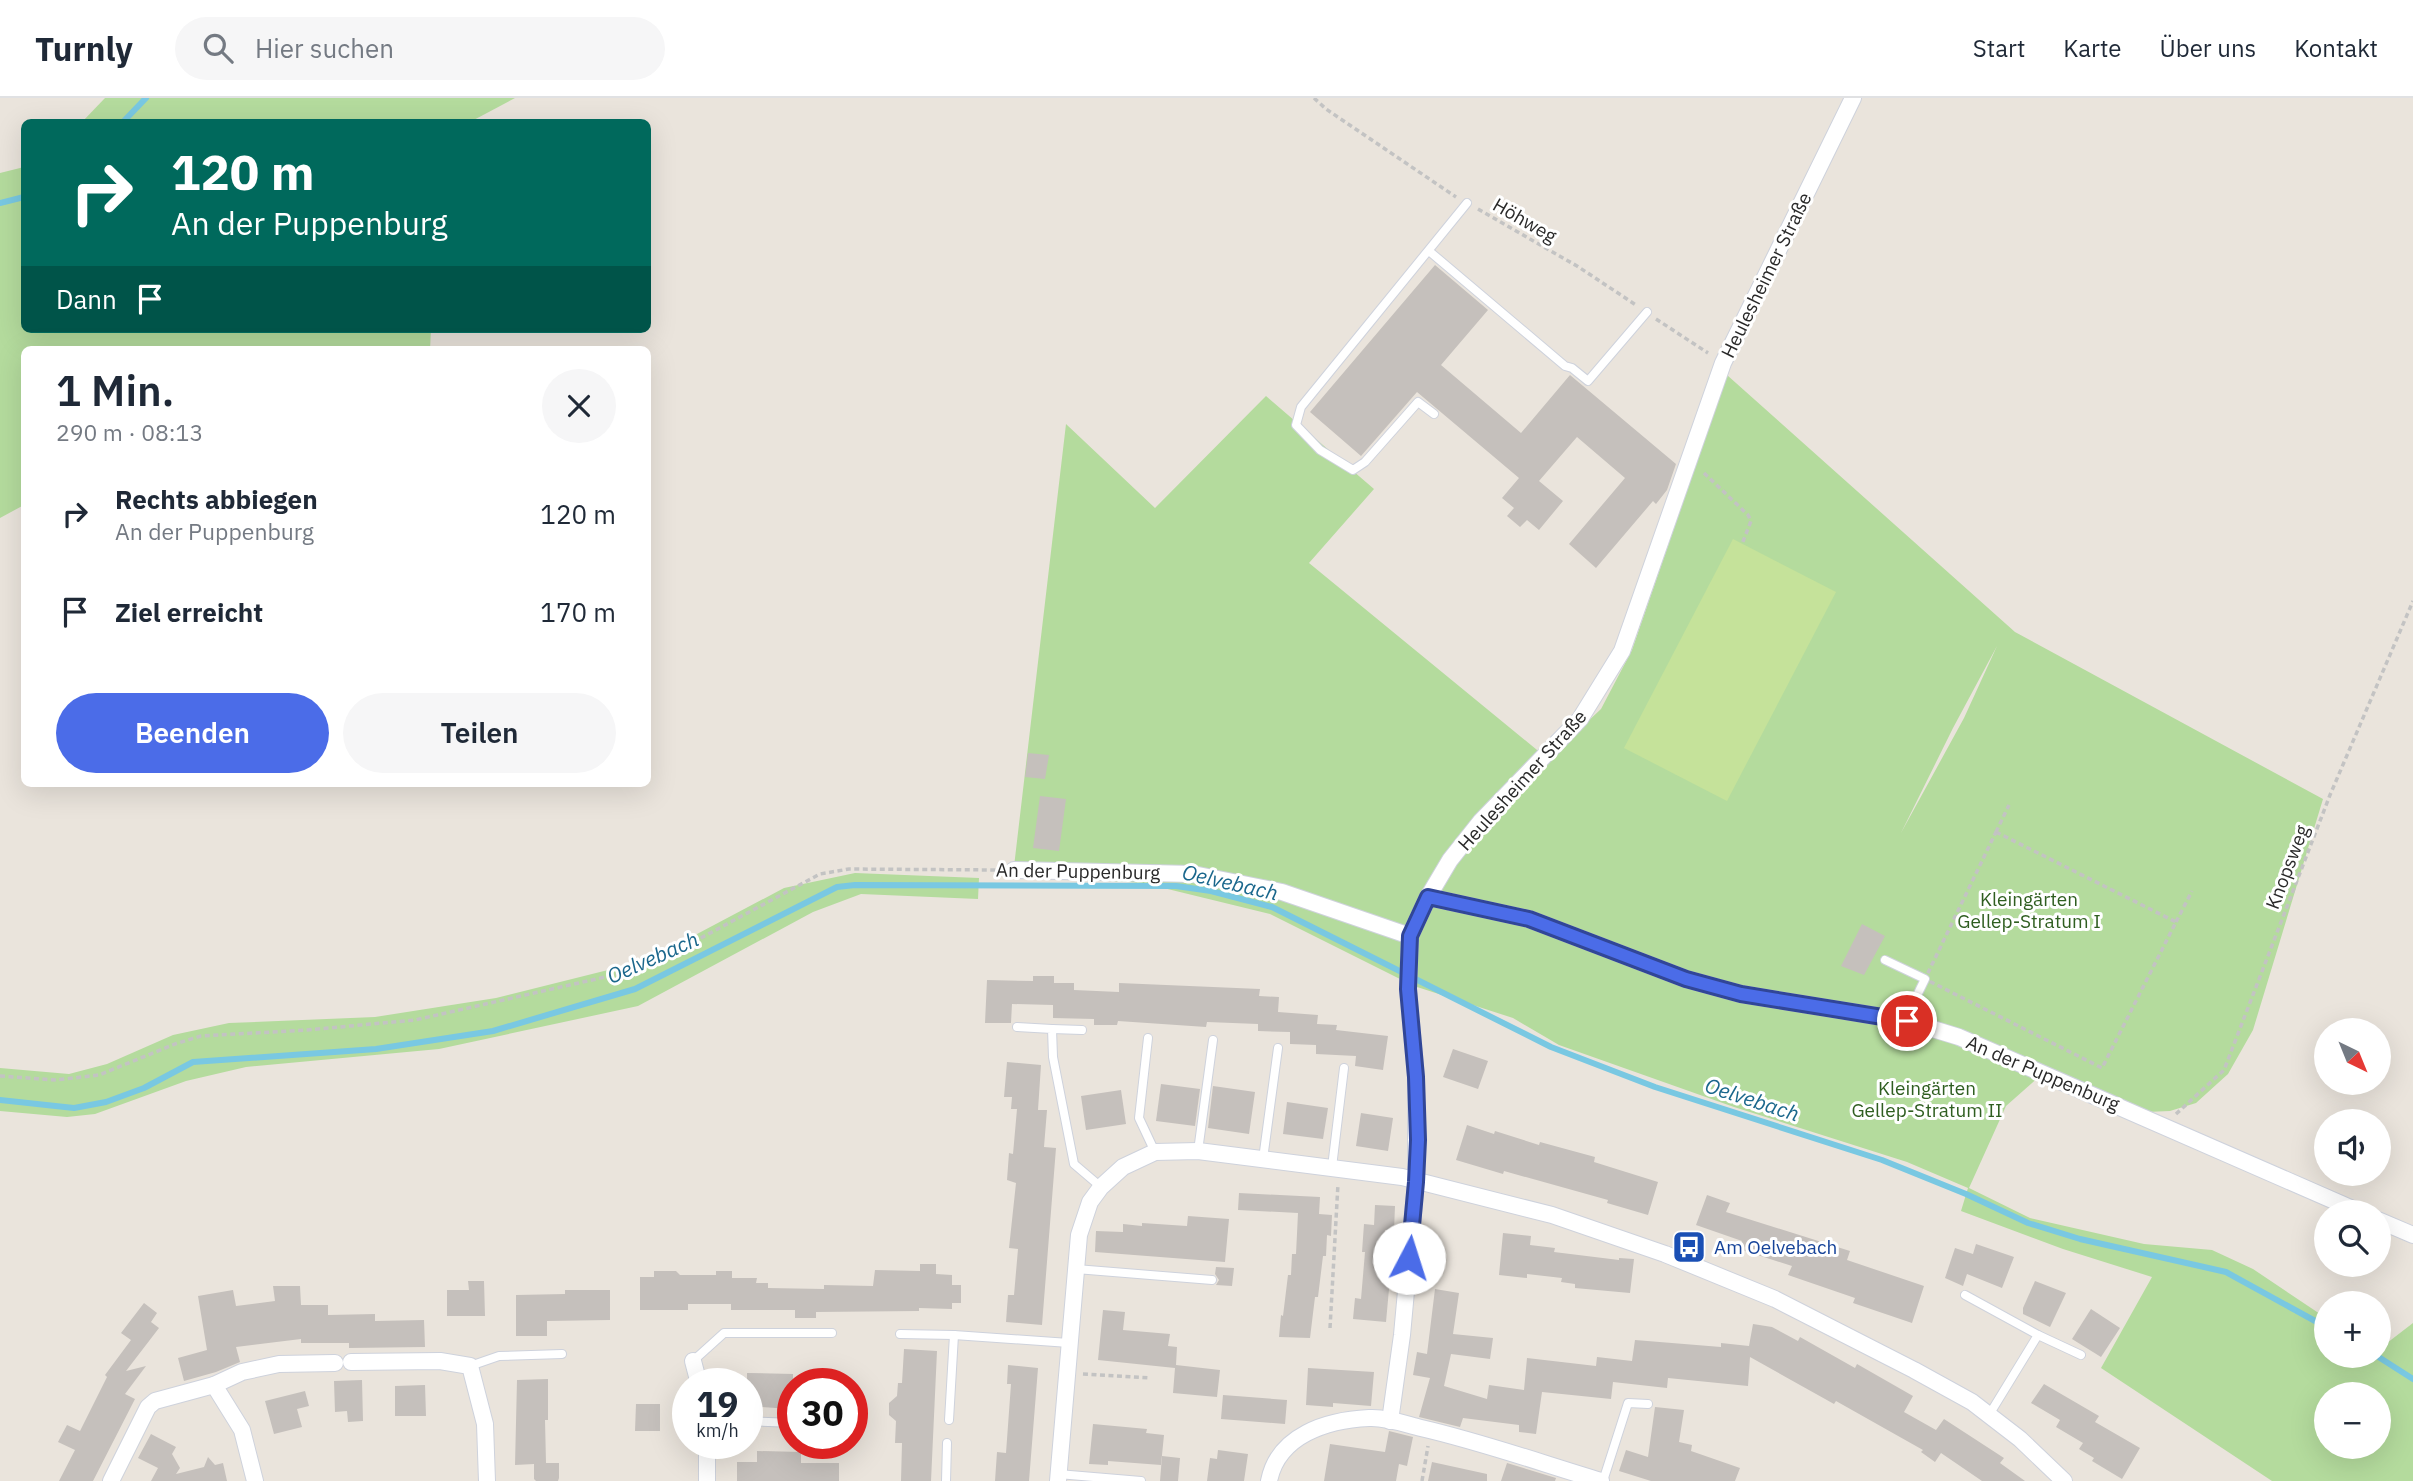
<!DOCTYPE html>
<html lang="de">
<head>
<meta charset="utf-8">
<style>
  body { margin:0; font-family:"IBM Plex Sans",sans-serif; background:#f6f6f7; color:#1f2937; height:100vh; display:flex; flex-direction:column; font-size:26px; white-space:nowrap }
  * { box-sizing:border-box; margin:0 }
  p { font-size:23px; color:#747a83 }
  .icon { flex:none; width:38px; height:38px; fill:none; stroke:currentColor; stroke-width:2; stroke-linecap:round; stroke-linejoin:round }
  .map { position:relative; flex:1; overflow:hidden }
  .sheet { position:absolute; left:21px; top:248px; width:630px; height:441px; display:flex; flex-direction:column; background:#fff; border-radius:10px; box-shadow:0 7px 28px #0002 }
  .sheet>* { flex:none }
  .banner { position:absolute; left:21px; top:21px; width:630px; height:214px; border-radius:10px; box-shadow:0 7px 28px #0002; background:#00695c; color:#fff; overflow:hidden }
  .needle { width:46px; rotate:137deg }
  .fabs { position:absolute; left:2314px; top:920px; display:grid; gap:14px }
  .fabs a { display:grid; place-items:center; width:77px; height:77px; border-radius:50%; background:#fff; box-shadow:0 7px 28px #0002; font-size:35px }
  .speed { position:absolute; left:672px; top:1270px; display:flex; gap:14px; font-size:35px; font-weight:700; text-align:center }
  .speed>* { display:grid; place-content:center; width:91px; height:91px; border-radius:50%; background:#fff; box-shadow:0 7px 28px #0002; line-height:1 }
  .speed small { font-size:18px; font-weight:400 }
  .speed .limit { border:10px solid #d22; background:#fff; color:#111 }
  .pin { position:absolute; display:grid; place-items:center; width:60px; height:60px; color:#fff; margin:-30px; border:4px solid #fff; border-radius:50%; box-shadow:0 2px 7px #0007 }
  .me { position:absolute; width:77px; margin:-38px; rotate:5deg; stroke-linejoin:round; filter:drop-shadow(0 0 5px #0008) }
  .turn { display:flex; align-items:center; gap:24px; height:147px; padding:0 35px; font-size:32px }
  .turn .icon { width:91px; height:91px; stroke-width:2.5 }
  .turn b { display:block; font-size:49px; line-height:60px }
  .then { display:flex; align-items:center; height:66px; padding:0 35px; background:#0003; gap:14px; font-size:26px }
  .round { display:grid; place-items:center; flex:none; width:74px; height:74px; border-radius:37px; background:#f6f6f7 }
  .head { display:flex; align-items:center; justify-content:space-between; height:119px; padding:0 35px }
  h1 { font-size:42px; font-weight:600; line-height:52px }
  .action { display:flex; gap:14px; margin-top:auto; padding:14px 35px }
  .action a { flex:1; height:80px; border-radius:42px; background:#4b6ce8; color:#fff; font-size:28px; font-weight:600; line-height:80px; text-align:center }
  .action a+a { background:#f6f6f7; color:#1f2937 }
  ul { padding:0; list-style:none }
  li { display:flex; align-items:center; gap:21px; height:98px; padding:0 35px }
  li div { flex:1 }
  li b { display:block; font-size:26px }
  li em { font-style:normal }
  header { display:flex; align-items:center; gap:42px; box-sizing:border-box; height:98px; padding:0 35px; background:#fff; border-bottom:2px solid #e0e1e3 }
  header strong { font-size:33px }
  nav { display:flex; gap:38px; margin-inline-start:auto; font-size:24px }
  .search { width:490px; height:63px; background:#f6f6f7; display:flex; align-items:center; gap:18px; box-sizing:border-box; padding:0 24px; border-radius:38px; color:#747a83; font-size:26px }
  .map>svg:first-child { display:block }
  .green { fill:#b4db9d; fill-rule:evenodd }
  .pitch { fill:#c5e29a }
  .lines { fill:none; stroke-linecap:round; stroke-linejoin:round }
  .stream { stroke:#79c8e2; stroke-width:6 }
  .building { fill:#c5c0bc }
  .lane-casing { stroke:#ced2dc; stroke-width:10 }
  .street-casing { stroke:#ced2dc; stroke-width:18 }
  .path { stroke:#c3c3c3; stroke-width:3.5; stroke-dasharray:5 3.5; stroke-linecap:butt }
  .lane { stroke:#fff; stroke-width:8 }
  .street { stroke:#fff; stroke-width:16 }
  .route-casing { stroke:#314697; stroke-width:18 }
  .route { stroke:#4b6ce8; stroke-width:12 }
  .labels { text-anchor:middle; stroke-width:6; stroke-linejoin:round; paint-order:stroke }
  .street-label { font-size:19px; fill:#292929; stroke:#fff }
  .park-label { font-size:19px; fill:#2f5e20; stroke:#fff }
  .transit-label { font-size:19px; fill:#164399; stroke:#fff; text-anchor:start }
  .water-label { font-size:21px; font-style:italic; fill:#1a678c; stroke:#fff }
</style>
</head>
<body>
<header>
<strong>Turnly</strong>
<div class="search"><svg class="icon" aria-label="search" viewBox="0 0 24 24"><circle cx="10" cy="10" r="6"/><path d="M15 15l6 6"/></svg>Hier suchen</div>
<nav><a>Start</a><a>Karte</a><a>Über uns</a><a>Kontakt</a></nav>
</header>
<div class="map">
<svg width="2413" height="1383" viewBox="0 0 2413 1383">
  <rect width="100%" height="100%" fill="#eae4dc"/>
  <g class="green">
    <polygon points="105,0 515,0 470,24 82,24"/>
    <polygon points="24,69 24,231 431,231 430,252 24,252 24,407 0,420 0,75"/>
    <path d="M1727,277L2015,534L2323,701L2253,932L2228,976L2196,1005L2170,1013L2146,1014L1901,926L2041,977L2006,1008L1969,1090L2030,1120L2144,1146L2212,1152L2253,1171L2326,1220V1258H2378V1245H2387L2413,1225V1383H2272L2101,1270L2152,1179L2063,1151L1961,1113L1968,1090L1907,1064L1734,1009L1559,947L1513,920L1414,888L1270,816L1143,785L1013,777L1066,326L1155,410L1266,298L1374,391L1309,465L1548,661L1601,611L1632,552ZM1997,548L1964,620L1901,735L1953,630ZM2326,1297H2378V1349H2326Z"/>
    <polygon points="855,775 979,780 978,801 861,796 813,814 638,908 439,951 246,969 186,983 95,1016 67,1019 0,1013 0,970 69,976 107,966 173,937 229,925 375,919 496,900 648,862 784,790"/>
  </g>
  <polygon class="pitch" points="1733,441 1836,494 1727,703 1624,650"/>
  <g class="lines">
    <g class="stream">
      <polyline points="123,24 146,0"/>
      <polyline points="0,105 24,99"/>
      <polyline points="0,1002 74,1010 106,1004 144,990 193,964 376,951 493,933 635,891 837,789 855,787 1176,788 1211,793 1272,809 1551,949 1655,989 1882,1062 1966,1096 2028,1125 2080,1141 2226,1174 2326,1229"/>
      <polyline points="2377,1258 2413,1281"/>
    </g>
  </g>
  <g class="building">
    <polygon points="1435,167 1488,212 1441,267 1521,335 1570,277 1676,366 1667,392 1656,406 1653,403 1596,470 1569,446 1625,380 1577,339 1539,383 1563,403 1539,432 1527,422 1520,429 1507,418 1514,410 1502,400 1519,380 1417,294 1361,358 1310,314"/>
    <polygon points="1028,655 1049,657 1045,681 1025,679"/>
    <polygon points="1040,698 1066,701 1059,753 1033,750"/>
    <polygon points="1862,826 1885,838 1864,877 1841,868"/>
    <polygon points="1033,878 1054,878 1054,885 1074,885 1074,892 1119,894 1119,885 1260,891 1259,898 1279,899 1278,914 1318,917 1317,926 1337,927 1336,932 1388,938 1383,972 1355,968 1356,958 1316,956 1316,947 1290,946 1290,934 1258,933 1258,926 1207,924 1206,929 1118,923 1117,927 1094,927 1094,921 1053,920 1053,907 1012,906 1011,925 985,925 987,882 1033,883"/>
    <polygon points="1453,951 1488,963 1478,991 1443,979"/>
    <polygon points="1007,964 1041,967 1038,1012 1047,1012 1044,1049 1056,1050 1042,1227 1006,1224 1008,1197 1014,1197 1018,1151 1009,1150 1016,1085 1007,1082 1009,1055 1013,1056 1017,1011 1011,1011 1012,999 1004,999"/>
    <polygon points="1161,986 1200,991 1195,1028 1156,1023"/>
    <polygon points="1213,988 1255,994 1249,1036 1208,1030"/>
    <polygon points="1121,992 1126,1026 1086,1032 1081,998"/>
    <polygon points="1287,1004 1328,1010 1323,1041 1283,1036"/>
    <polygon points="1361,1015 1393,1020 1388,1053 1356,1048"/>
    <polygon points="1467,1027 1494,1036 1495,1033 1539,1047 1540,1044 1595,1059 1594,1064 1658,1084 1648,1117 1607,1105 1608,1102 1504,1073 1503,1076 1456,1062"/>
    <polygon points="1239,1095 1320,1099 1319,1116 1332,1117 1331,1138 1327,1137 1326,1158 1323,1158 1318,1199 1315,1199 1310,1240 1279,1239 1281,1217 1283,1218 1288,1177 1291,1177 1292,1156 1296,1156 1298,1115 1238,1112"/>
    <polygon points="1707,1097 1730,1105 1726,1114 1850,1153 1847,1162 1924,1188 1912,1225 1853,1205 1855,1200 1788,1177 1792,1168 1739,1151 1742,1143 1696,1127"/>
    <polygon points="1375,1107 1395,1108 1394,1133 1385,1132 1382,1179 1390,1180 1386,1224 1353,1221 1355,1200 1361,1201 1365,1154 1362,1154 1364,1126 1374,1127"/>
    <polygon points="1188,1118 1229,1121 1225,1164 1095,1154 1096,1133 1123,1134 1123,1126 1142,1128 1142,1125 1187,1128"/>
    <polygon points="1503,1135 1531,1138 1530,1147 1555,1150 1554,1154 1619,1162 1619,1160 1634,1161 1630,1195 1575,1190 1575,1186 1561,1184 1562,1180 1527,1176 1527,1180 1499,1177"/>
    <polygon points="1976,1146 2014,1159 2002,1190 1967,1176 1963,1188 1945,1180 1955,1150 1973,1156"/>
    <polygon points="920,1166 936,1166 936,1176 952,1177 952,1187 961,1187 961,1205 952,1205 952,1211 919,1210 919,1213 816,1214 816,1220 795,1220 795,1212 731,1212 731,1206 688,1206 688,1212 640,1212 640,1179 654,1179 654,1173 676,1173 680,1177 716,1177 716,1173 732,1173 732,1180 757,1180 756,1185 768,1185 768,1190 824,1191 824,1187 873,1188 875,1172 920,1173"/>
    <polygon points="1216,1169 1234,1170 1232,1188 1216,1187 1219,1182 1215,1176"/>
    <polygon points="468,1183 484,1183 485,1218 447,1218 447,1192 469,1192"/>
    <polygon points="2035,1183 2066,1195 2050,1229 2023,1216 2023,1210"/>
    <polygon points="273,1188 300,1188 301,1207 328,1207 328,1217 375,1216 375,1223 424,1222 425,1249 349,1250 349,1245 301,1245 301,1241 236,1249 240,1264 216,1274 184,1283 178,1260 207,1252 198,1198 233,1192 236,1208 275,1203"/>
    <polygon points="1435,1191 1459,1195 1453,1236 1493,1240 1490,1261 1451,1256 1444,1288 1487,1301 1489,1287 1524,1292 1527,1260 1596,1268 1597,1259 1632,1263 1635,1242 1721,1249 1721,1245 1749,1248 1753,1226 1772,1229 1798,1243 1800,1239 1855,1270 1857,1266 1913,1298 1904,1314 1936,1332 1944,1321 2004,1360 2000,1365 2025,1383 1982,1383 1941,1355 1935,1364 1921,1354 1923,1352 1891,1334 1836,1303 1834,1306 1750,1259 1748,1288 1668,1280 1667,1290 1613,1284 1611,1301 1542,1294 1536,1336 1519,1334 1519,1327 1463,1320 1460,1329 1419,1319 1430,1280 1413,1277 1417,1254 1427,1256"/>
    <polygon points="565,1192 610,1192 610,1222 547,1223 547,1238 516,1238 516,1197 565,1196"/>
    <polygon points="144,1205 157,1215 151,1224 159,1230 126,1273 146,1268 125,1296 135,1301 93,1383 59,1383 75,1352 58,1344 67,1327 80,1333 107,1279 105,1277 131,1242 121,1235"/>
    <polygon points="2091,1211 2120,1230 2101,1259 2072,1241"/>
    <polygon points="1103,1212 1125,1214 1123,1232 1170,1236 1168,1248 1177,1249 1176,1267 1220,1272 1217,1299 1173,1295 1175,1270 1098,1262"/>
    <polygon points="904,1251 937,1253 931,1383 901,1383 902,1345 895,1345 896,1323 889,1317 889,1305 897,1298 898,1285 902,1285"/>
    <polygon points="1008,1267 1038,1270 1029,1383 995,1383 997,1354 1006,1355 1011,1286 1007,1286"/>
    <polygon points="1308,1270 1374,1274 1371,1308 1333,1305 1333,1309 1306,1307"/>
    <polygon points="747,1275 793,1276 793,1309 790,1309 790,1311 747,1308"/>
    <polygon points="548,1281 548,1322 545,1322 546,1365 559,1365 559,1380 558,1383 536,1383 534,1381 534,1366 515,1367 517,1282"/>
    <polygon points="362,1282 363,1323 348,1324 347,1313 335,1314 334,1283"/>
    <polygon points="2044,1286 2099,1318 2095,1324 2140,1350 2122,1381 2092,1363 2094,1360 2079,1351 2083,1345 2056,1329 2060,1322 2031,1305"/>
    <polygon points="425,1287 426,1318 395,1318 395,1288"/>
    <polygon points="305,1293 309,1308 297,1311 302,1329 274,1336 265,1303"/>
    <polygon points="1223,1297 1287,1302 1285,1326 1221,1321"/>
    <polygon points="636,1306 660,1306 660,1333 635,1333"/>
    <polygon points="1655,1309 1684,1312 1679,1344 1692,1347 1691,1353 1740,1370 1735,1383 1651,1383 1619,1373 1626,1352 1648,1359"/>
    <polygon points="1093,1326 1147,1331 1146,1335 1164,1337 1161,1367 1108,1363 1108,1367 1089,1366"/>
    <polygon points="1389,1333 1413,1339 1407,1368 1399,1366 1396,1383 1324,1383 1330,1346 1385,1354"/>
    <polygon points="151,1336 176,1349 172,1356 180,1370 176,1376 204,1369 208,1359 215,1367 223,1365 227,1383 151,1383 158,1370 138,1360"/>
    <polygon points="1218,1352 1248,1356 1244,1383 1207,1383 1210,1360 1217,1361"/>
    <polygon points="757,1353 801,1354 801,1365 839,1365 839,1383 737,1383 737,1364 757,1364"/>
    <polygon points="1162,1358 1180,1360 1178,1383 1160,1383"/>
    <polygon points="1432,1364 1487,1376 1487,1383 1428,1383"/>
    <polygon points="1507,1365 1556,1380 1555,1383 1501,1383"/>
  </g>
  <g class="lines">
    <defs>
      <g id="lane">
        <polyline points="1429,153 1565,268 1572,270 1588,283 1647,214"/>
        <polyline points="1434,316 1418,304 1365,364 1353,372 1320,352 1296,327 1301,309 1467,105"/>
        <polyline points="1885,862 1925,881 1905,922"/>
        <polyline points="1017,929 1052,931 1053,959 1074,1066 1101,1089"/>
        <polyline points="1052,931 1082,932"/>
        <polyline points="1148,940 1139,1020 1155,1054"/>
        <polyline points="1198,1053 1213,942"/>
        <polyline points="1263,1061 1278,950"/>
        <polyline points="1332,1069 1344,970"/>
        <polyline points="1076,1171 1212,1182"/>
        <polyline points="1965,1197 2038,1237"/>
        <polyline points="900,1236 954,1237 1069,1245"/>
        <polyline points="693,1263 724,1235 832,1235"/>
        <polyline points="470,1268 499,1258 562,1256"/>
        <polyline points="1989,1317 2038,1237 2081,1257"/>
        <polyline points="949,1322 954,1237"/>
        <polyline points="747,1323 793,1325"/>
        <polyline points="1058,1376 1141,1383"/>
        <polyline points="946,1383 947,1345"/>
        <polyline points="1603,1383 1628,1305 1648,1306"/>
      </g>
      <g id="street">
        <polyline points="1014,772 1193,776 1282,794 1410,838"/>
        <polyline points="1428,799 1529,821 1686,881 1741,896 1907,923 1959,939 2362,1115"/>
        <polyline points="2378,1122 2413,1137"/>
        <polyline points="693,1263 699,1286"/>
        <polyline points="351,1264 440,1263 470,1268 485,1326 487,1383"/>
        <polyline points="214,1287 242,1332 255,1383"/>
        <polyline points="1390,1323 1402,1237 1416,1084 1416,979 1408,891 1410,838 1428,799 1450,762 1481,723 1580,621 1622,553 1723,265 1853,0"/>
        <polyline points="707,1346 707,1383"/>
        <polyline points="111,1383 148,1309 155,1303 214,1287 242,1274 279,1266 335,1265"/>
        <polyline points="1058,1383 1079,1137 1090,1104 1101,1089 1123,1069 1155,1054 1198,1053 1402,1079 1552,1117 1665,1156 1775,1201 1914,1272 1972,1304 2020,1341 2064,1383"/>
        <path d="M1269,1383C1278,1337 1327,1322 1369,1320C1386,1319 1405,1326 1421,1330C1482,1344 1541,1365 1601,1383"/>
      </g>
    </defs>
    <use href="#lane" class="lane-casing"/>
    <use href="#street" class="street-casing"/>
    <g class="path">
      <polyline points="1314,0 1326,11 1456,99"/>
      <polyline points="1478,111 1577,168 1636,207"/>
      <polyline points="1656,221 1708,255"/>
      <polyline points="1704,375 1748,417 1751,423 1742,446"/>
      <polygon points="1996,734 2176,824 2102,970 1925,881"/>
      <polyline points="1996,734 2009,707"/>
      <polyline points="2176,824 2192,793"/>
      <polyline points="0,978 56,982 99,977 175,946 201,938 307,932 415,922 645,870 820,776 849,771 999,772"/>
      <polyline points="2176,1016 2224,972 2330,697 2413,503"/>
      <polyline points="1330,1230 1338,1086"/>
      <polyline points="1083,1276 1150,1280"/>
      <polyline points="1422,1383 1428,1348"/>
    </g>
    <use href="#lane" class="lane"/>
    <use href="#street" class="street"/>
  </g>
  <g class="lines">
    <defs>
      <polyline id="route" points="1409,1160 1416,1084 1418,1042 1416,979 1408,891 1410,838 1428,799 1529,821 1686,881 1741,896 1907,923"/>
    </defs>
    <use href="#route" class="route-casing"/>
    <use href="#route" class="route"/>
  </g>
  <defs>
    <symbol id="bus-square" viewBox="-11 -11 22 22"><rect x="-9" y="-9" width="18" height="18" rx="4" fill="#1a4fb4" stroke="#fff"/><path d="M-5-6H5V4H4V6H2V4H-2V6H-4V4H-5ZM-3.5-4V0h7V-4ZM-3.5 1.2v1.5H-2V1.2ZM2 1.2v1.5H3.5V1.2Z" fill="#fff"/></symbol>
  </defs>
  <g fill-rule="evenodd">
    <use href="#bus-square" x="1670" y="1130" width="38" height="38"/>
  </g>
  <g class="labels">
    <g class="street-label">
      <text transform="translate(1525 122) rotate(30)" y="7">Höhweg</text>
      <text transform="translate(1766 177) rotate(-64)" y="7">Heulesheimer Straße</text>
      <text transform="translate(1522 682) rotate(-48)" y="7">Heulesheimer Straße</text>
      <text transform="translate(2287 769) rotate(-69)" y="7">Knopsweg</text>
      <text transform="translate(1078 773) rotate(1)" y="7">An der Puppenburg</text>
      <text transform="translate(2043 975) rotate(23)" y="7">An der Puppenburg</text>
    </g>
    <g class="park-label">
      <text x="2029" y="808">Kleingärten<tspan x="2029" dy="22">Gellep-Stratum I</tspan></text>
      <text x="1927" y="997">Kleingärten<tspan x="1927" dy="22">Gellep-Stratum II</tspan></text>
    </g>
    <g class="transit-label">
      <text x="1714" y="1156">Am Oelvebach</text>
    </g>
    <g class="water-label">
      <text transform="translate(1230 785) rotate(13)" y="7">Oelvebach</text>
      <text transform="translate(653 860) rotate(-24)" y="7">Oelvebach</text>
      <text transform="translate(1752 1002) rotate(18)" y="7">Oelvebach</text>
    </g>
  </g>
</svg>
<div class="fabs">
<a><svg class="needle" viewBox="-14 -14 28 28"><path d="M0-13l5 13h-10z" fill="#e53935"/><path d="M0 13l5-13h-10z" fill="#747a83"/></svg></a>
<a><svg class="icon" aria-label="sound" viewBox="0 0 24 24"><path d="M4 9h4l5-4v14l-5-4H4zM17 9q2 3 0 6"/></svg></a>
<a><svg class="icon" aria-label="search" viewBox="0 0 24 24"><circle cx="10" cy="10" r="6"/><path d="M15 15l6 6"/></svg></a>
<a>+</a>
<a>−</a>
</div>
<div class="speed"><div>19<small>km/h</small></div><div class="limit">30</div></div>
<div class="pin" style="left:1907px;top:923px;background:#d93025"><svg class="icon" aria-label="arrive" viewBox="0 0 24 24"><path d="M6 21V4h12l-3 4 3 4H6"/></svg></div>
<svg class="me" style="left:1409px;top:1160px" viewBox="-20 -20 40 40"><circle r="19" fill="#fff"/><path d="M0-13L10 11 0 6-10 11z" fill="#4b6ce8"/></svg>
<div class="banner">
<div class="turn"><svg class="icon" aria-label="right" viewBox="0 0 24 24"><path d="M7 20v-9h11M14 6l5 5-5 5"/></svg><div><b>120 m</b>An der Puppenburg</div></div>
<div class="then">Dann<svg class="icon" aria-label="arrive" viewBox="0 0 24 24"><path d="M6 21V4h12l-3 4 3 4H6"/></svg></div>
</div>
<section class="sheet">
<div class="head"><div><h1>1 Min.</h1><p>290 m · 08:13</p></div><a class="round"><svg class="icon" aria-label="close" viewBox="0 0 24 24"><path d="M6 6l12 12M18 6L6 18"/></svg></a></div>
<ul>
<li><svg class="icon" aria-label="right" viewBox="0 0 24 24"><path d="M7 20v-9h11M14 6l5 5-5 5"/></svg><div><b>Rechts abbiegen</b><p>An der Puppenburg</p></div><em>120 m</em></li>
<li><svg class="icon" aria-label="arrive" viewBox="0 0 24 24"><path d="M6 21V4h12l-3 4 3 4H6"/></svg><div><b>Ziel erreicht</b></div><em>170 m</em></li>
</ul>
<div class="action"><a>Beenden</a><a>Teilen</a></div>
</section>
</div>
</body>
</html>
